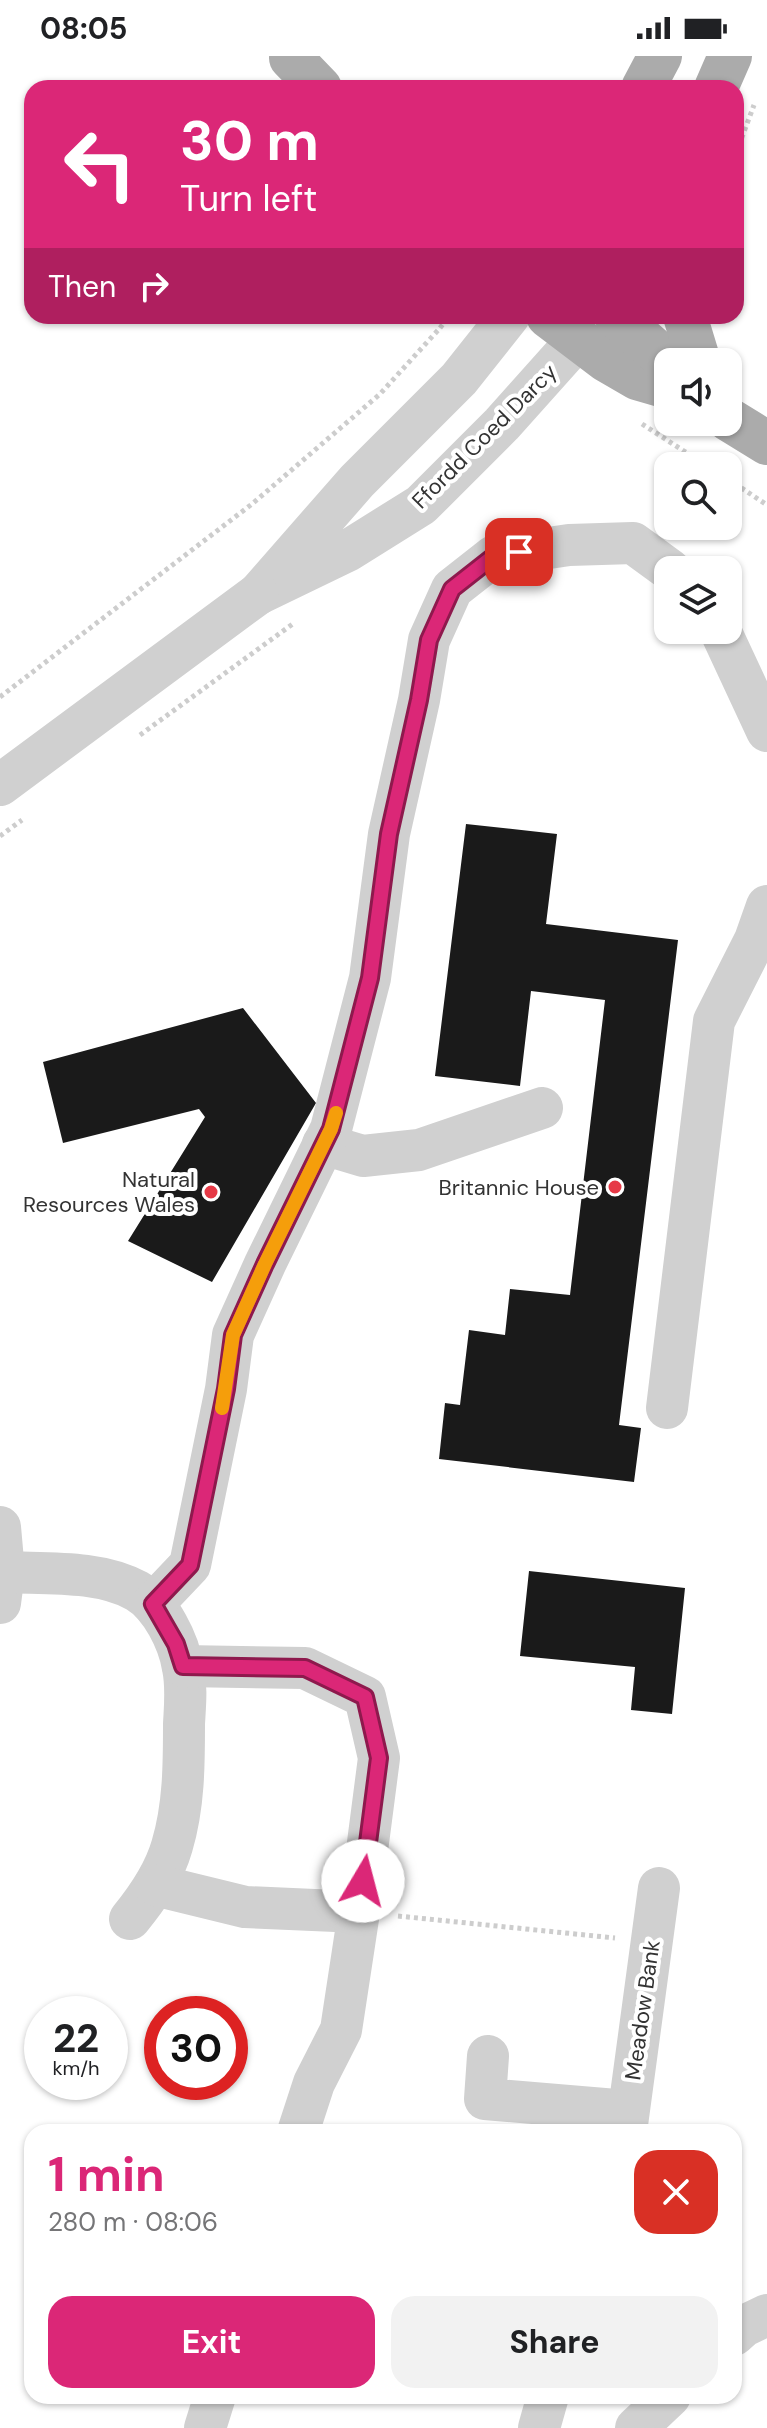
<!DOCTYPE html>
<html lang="en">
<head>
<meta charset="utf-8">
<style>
  body { margin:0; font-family:"DM Sans",sans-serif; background:#f2f2f2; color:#202124; height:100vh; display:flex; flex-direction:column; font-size:30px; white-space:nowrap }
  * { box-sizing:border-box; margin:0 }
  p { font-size:26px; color:#757577 }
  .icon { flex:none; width:44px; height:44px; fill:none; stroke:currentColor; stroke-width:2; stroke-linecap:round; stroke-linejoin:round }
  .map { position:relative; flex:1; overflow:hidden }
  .sheet { position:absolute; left:24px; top:2068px; width:718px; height:280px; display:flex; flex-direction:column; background:#fff; border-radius:24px; box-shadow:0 2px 6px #0004 }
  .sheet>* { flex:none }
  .hud { position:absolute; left:24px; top:24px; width:720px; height:244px; border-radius:24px; box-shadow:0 2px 6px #0004; background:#db2777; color:#fff; overflow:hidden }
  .controls { position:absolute; left:654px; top:292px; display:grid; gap:16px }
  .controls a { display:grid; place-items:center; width:88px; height:88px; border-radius:16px; background:#fff; box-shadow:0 2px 6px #0004; font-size:40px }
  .speed { position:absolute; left:24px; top:1940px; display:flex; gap:16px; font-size:40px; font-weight:700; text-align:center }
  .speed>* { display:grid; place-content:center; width:104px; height:104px; border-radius:50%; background:#fff; box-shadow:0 2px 6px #0004; line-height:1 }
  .speed small { font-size:20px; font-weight:400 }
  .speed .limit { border:12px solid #d22; background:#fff; color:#111 }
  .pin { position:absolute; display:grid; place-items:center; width:68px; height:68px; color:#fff; margin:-34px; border-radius:16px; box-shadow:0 4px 12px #0006 }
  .me { position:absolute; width:88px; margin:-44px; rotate:8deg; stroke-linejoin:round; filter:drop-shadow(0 0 6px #0008) }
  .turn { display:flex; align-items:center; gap:28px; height:168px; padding:0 24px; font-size:36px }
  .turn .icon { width:104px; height:104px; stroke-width:2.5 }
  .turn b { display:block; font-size:56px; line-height:68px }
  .then { display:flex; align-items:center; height:76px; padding:0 24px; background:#0003; gap:16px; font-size:30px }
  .round { display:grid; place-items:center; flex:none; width:84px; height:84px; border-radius:24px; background:#f2f2f2 }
  .overview { display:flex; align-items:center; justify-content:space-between; height:136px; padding:0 24px }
  h1 { font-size:48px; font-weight:700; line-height:60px; color:#db2777 }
  .action { display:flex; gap:16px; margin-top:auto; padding:16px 24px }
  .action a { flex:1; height:92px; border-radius:24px; background:#db2777; color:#fff; font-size:32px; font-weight:700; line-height:92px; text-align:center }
  .action a+a { background:#f2f2f2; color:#202124 }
  .status { display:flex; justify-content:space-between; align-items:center; height:56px; padding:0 40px; background:#fff; direction:ltr }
  .status svg { height:22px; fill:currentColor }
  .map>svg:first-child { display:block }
  .building { fill:#1a1a1a }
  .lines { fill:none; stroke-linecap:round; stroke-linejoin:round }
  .path { stroke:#cdcdcd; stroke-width:5; stroke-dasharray:4 4; stroke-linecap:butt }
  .minor { stroke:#d0d0d0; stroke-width:42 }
  .major { stroke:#ababab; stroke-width:44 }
  .route-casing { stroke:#8e194d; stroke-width:20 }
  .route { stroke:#db2777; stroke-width:14 }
  .slow { stroke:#f59e0b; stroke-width:14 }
  .poi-dot { fill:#e63946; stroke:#fff; stroke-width:3 }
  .labels { text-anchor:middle; stroke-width:8; stroke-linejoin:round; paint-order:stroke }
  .street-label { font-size:22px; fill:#333; stroke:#fff }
  .poi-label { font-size:22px; fill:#333; stroke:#fff; text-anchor:end }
</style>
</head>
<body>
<div class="status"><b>08:05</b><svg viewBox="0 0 49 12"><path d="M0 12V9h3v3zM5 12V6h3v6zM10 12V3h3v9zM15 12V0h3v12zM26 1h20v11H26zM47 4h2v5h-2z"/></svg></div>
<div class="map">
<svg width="767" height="2372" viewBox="0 0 767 2372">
  <rect width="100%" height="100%" fill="#fff"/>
  <g class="building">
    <polygon points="466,768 557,778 546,868 678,884 619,1369 641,1372 634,1426 439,1403 445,1347 460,1349 469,1274 505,1279 510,1233 570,1239 605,944 531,935 520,1030 435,1020"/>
    <polygon points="243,952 316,1047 212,1226 128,1185 205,1061 199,1053 63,1087 43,1006"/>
    <polygon points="529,1515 685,1532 672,1658 631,1654 635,1611 520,1600"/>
  </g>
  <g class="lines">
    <g class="path">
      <polyline points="736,97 754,49"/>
      <polyline points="440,272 449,260"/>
      <polyline points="642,368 707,410"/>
      <polyline points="728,423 767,449"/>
      <polyline points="0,641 252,448 380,338 440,272"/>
      <polyline points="140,679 294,567"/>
      <polyline points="0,780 22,764"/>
      <polyline points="398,1860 615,1882"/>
    </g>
    <g class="minor">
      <polyline points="509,260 459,323 357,425 258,538 349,494 421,449 502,368 578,283"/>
      <polyline points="720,574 767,675"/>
      <polyline points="0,729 258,538"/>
      <polyline points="323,1088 363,1100 419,1094 542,1052"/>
      <polyline points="667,1352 714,965 755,884 767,850"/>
      <polyline points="0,1471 4,1516 0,1547"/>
      <path d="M4,1516C47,1518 99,1514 137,1535C161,1549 179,1586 183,1612C187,1631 185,1649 184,1668C184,1708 184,1750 172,1790C164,1818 148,1841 130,1863"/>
      <polyline points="153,1548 190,1509 226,1333 233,1279 265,1208 331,1073 370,922 389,778 419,644 429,584 452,533 494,500 569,489 633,487 670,514"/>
      <polyline points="155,1829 245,1851 359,1856 379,1702 365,1641 305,1612 183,1610"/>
      <polyline points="488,2000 485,2043 628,2055"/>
      <polyline points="298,2076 314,2027 341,1974 359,1856"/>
      <polyline points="626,2076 659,1832"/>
      <polyline points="734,2279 744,2270 767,2259"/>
      <polyline points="205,2372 215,2340"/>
      <polyline points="539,2372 548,2340"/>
      <polyline points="636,2372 670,2340"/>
    </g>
    <g class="major">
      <polyline points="293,0 291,2 320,32"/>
      <polyline points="643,32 660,0"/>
      <polyline points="716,32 730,0"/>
      <polyline points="548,260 606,304 637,322 668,331"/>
      <polyline points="616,260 658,297 668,310"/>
      <polyline points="685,260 699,306"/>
      <polyline points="728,363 767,387"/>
    </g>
  </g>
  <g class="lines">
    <defs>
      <polyline id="route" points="363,1825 379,1702 365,1641 305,1612 183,1610 176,1588 153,1548 190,1509 226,1333 233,1279 265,1208 331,1073 370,922 389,778 419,644 429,584 452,533 494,500 519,496"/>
    </defs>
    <use href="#route" class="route-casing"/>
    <use href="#route" class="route"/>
    <polyline class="slow" points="222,1352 233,1279 265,1208 331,1073 336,1057"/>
  </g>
  <g class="poi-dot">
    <circle cx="615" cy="1131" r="8"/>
    <circle cx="211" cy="1136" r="8"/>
  </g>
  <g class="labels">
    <g class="street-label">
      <text transform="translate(484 380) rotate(-45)" y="8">Ffordd Coed Darcy</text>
      <text transform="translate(642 1954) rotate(-82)" y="8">Meadow Bank</text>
    </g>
    <g class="poi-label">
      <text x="195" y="1131">Natural<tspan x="195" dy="25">Resources Wales</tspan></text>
      <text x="599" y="1139">Britannic House</text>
    </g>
  </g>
</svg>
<div class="controls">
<a><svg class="icon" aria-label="sound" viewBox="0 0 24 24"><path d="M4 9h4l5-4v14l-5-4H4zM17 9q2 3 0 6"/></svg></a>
<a><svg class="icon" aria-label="search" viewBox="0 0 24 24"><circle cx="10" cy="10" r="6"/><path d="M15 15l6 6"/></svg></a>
<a><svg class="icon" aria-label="layers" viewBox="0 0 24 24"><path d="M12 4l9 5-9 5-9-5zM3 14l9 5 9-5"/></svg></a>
</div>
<div class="speed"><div>22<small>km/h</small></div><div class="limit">30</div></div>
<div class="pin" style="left:519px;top:496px;background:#d93025"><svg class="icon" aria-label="arrive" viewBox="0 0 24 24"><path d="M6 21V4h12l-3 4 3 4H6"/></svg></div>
<svg class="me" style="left:363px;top:1825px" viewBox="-20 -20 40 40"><circle r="19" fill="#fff"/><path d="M0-13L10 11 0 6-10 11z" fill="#db2777"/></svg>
<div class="hud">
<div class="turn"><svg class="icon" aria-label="left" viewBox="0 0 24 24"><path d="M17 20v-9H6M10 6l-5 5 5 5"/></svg><div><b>30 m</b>Turn left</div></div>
<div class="then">Then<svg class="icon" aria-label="right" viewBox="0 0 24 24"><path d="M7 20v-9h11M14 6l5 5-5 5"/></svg></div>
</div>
<section class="sheet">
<div class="overview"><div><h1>1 min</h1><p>280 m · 08:06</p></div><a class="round" style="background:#d93025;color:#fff"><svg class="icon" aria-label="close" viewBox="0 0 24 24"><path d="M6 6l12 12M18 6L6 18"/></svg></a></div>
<div class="action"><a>Exit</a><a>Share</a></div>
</section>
</div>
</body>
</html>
